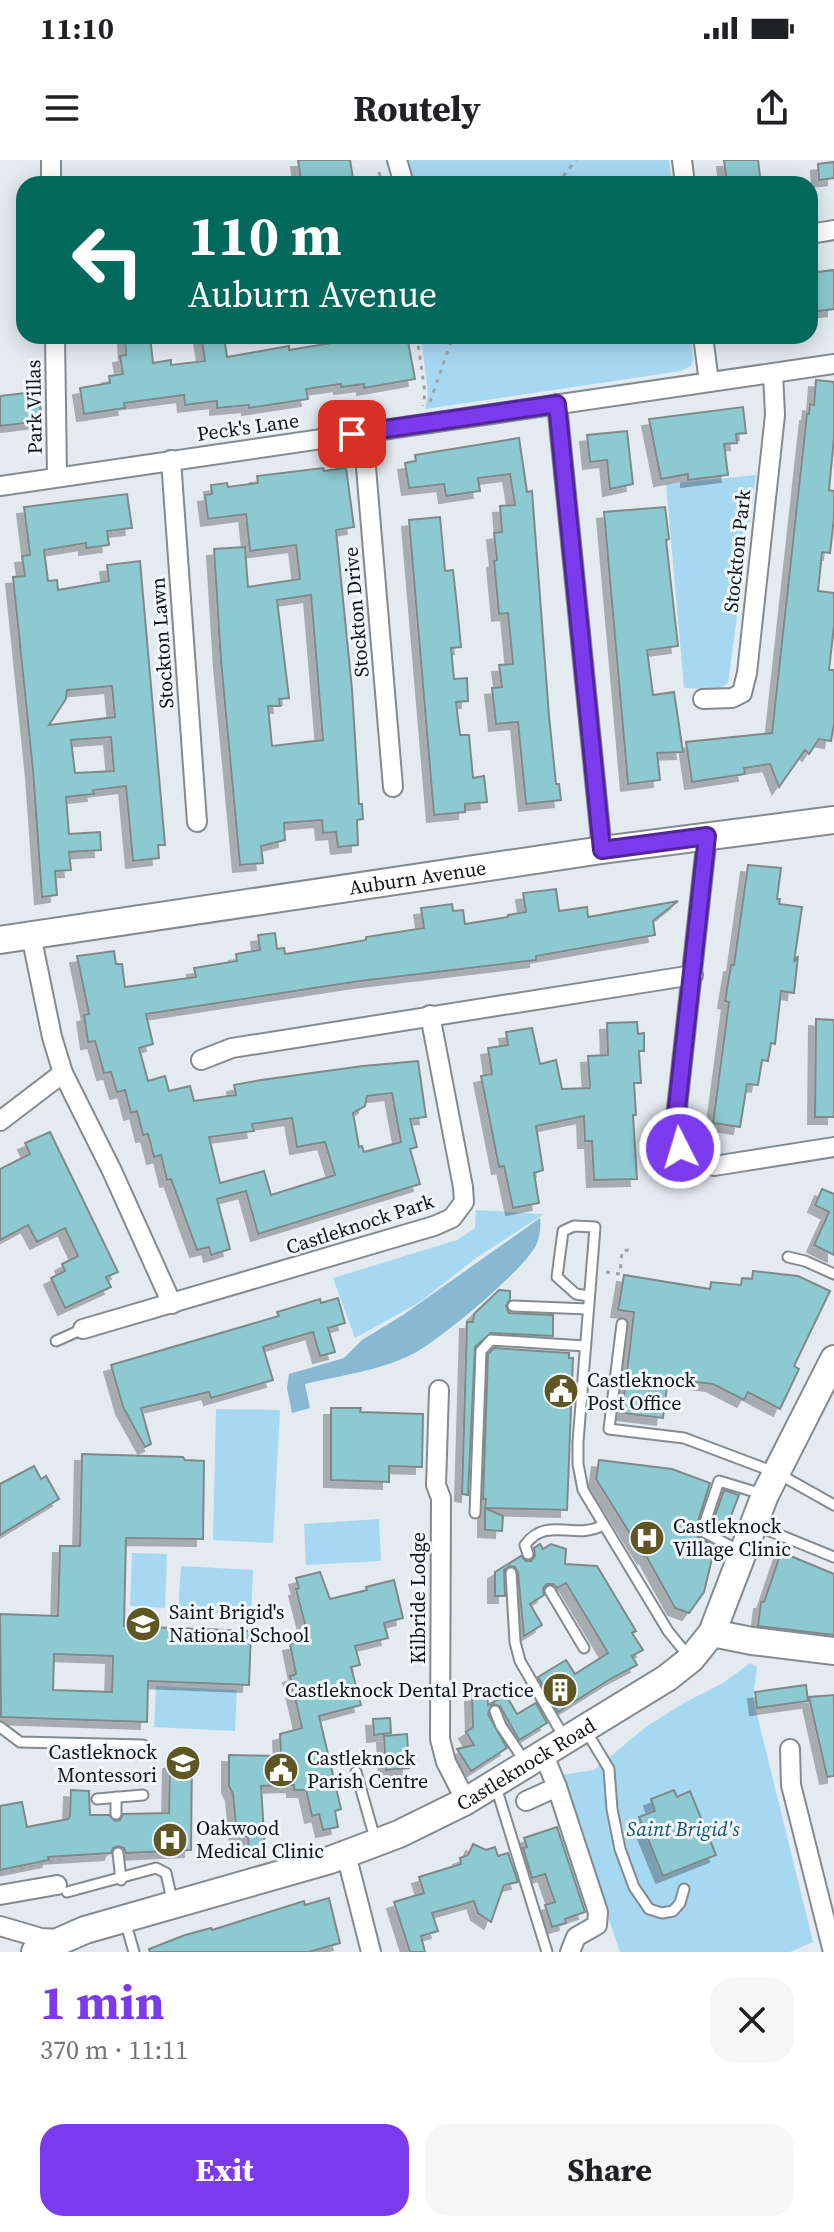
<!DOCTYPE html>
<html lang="en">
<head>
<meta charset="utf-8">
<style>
  body { margin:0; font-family:"Source Serif 4",serif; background:#f6f6f6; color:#202124; height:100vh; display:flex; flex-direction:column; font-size:30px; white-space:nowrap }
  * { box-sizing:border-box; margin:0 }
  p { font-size:26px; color:#757577 }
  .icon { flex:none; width:44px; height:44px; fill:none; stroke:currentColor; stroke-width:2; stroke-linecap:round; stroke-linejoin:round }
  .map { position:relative; height:1792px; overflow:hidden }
  .panel { display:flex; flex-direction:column; background:#fff; flex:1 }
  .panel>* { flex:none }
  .hud { position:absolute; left:16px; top:16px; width:802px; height:168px; border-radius:24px; box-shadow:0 4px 20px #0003; background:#00695c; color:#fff; overflow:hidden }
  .pin { position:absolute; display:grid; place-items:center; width:68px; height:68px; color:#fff; margin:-34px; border-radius:16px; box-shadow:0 4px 12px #0006 }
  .me { position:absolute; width:88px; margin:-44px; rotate:355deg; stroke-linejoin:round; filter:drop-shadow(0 0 6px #0008) }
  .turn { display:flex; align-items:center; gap:28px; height:168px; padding:0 40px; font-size:36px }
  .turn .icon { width:104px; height:104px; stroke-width:2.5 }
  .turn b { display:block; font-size:56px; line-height:68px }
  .round { display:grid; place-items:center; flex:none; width:84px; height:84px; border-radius:24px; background:#f6f6f6 }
  .summary { display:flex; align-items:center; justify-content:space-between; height:136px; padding:0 40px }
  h1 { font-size:48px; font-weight:700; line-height:60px; color:#7c3aed }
  .cta { display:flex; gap:16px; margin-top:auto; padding:16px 40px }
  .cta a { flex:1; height:92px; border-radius:24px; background:#7c3aed; color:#fff; font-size:32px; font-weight:700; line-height:92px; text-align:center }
  .cta a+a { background:#f6f6f6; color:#202124 }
  .status { display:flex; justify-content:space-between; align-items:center; height:56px; padding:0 40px; background:#fff; direction:ltr }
  .status svg { height:22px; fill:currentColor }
  header { display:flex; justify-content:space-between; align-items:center; height:104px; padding:0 40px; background:#fff; font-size:36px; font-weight:700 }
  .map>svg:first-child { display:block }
  .green { fill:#a7d8f2 }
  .forest { fill:#88b8d2 }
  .building { fill:#8cc9d0; stroke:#80898a; stroke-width:2; fill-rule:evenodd; filter:url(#shadow) }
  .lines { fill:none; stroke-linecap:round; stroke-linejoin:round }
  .lane-casing { stroke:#838b8f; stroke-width:13 }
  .street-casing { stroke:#838b8f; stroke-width:22 }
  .secondary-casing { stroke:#838b8f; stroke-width:30 }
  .path { stroke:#9da4a7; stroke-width:3; stroke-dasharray:4 6; stroke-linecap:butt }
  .lane { stroke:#fff; stroke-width:9 }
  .street { stroke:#fff; stroke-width:18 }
  .secondary { stroke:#fff; stroke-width:26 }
  .route-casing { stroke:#51269a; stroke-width:20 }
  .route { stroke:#7c3aed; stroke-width:14 }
  .labels { text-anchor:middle; stroke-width:6; stroke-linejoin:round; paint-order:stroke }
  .street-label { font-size:20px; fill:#111415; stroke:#f0f8fd }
  .poi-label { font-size:20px; fill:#111415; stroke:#f0f8fd; text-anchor:start }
  .park-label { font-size:20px; font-style:italic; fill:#14526c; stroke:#f0f8fd }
</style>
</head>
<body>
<div class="status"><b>11:10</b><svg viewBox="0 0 49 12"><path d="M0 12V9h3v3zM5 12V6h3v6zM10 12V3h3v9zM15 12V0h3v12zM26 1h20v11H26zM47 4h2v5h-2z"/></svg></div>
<header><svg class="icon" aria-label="menu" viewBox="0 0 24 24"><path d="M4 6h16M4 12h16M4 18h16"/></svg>Routely<svg class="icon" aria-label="share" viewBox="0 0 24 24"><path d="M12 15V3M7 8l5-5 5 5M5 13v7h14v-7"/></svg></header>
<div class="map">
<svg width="834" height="1792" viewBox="0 0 834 1792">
  <defs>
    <filter id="shadow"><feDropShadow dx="-7" dy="7" stdDeviation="0" flood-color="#0004"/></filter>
  </defs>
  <rect width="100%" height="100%" fill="#e3ebf0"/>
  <g class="green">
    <polygon points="407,0 669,0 672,24 413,24"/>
    <polygon points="421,176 691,176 693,199 691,206 681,211 425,249 428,234"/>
    <polygon points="756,315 728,523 717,530 684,528 666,324"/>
    <polygon points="476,1050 544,1054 476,1098 420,1142 355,1178 333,1118 457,1080 475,1068"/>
    <polygon points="216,1249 280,1250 273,1383 213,1380"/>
    <polygon points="379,1359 381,1401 306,1405 304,1364"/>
    <polygon points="132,1393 167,1394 165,1448 130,1446"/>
    <polygon points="181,1406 253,1410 251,1455 178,1451"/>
    <polygon points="750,1503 757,1507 753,1538 813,1782 790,1792 620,1792 560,1615 594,1610 647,1566 684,1543 723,1523"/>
    <polygon points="156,1526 237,1530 235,1571 154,1567"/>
  </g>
  <path class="forest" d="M540,1058C541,1066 540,1075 537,1083C528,1107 443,1177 418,1191C385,1210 342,1215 305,1224L310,1248L292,1253L287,1228L289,1214L344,1198L362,1180L403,1155Z"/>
  <g class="building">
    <polygon points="298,0 350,0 354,24 307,24 306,19 301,20"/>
    <polygon points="724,0 758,0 761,24 727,24"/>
    <polygon points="834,2 834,18 819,20 818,4"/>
    <polygon points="834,110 834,149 810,152 810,113"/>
    <polygon points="125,176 150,176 153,203 171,200 171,205 205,201 201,176 224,176 227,197 289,186 289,190 356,179 356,176 407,176 415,219 364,228 364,224 341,227 341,224 306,229 308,239 249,248 249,245 217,248 217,241 185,245 184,235 124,243 125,248 84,254 80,228 110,223 109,216 123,214 120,196 126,195"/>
    <polygon points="816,220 834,222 834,278 829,330 834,331 834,358 830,393 822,392 818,431 834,433 834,466 829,510 834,510 834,564 831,581 819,579 809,594 805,590 779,627 770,604 744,608 745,614 692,622 686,582 772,573 807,254 809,254 810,244 814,245"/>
    <polygon points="25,233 26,238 39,237 42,261 0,266 0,236"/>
    <polygon points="743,247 746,273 736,274 737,283 724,284 728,315 688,320 688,314 661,319 649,259"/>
    <polygon points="627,271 633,324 610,329 607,300 590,302 587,275"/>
    <polygon points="519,278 527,332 532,331 549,556 556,624 559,624 561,640 526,644 518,562 496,564 492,528 502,527 499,505 513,504 508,453 499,454 494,401 497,400 494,373 502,372 500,346 515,345 510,314 478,318 480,331 446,336 444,324 409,328 405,303 416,301 415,295"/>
    <path d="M323,308L324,311L346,308L354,367L336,370L352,529L359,644H362L363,659L357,660L358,685L338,687L336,672L323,673L322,660L284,663L285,680L261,686L263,703L240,705L221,501L214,389L245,387L248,427L300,419L296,385L250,391L246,354L208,359L205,335L212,334L211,325L227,323L228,327L258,323L257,316ZM311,435L323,580L272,586L268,546H280L279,539L289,538L277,440Z"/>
    <path d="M127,334L132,368L107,371L109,385L86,388V383L44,390L48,421L57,420L58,430L109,421L107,405L140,401L165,685H158L159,698L133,701L126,626L93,630L94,634L66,637L69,674L100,672L101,690L69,692L71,710L55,711L57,735L42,737L33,611L13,417L25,416L22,396L30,395L24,347ZM112,526L115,557L49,565L66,539L67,530ZM111,577L114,611L75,613L71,580Z"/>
    <polygon points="665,347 669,379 666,380 678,486 647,490 653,535 674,532 683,592 657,593 660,620 628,624 604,352"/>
    <polygon points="440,357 445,411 453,410 457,446 461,487 451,488 454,519 467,518 468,541 456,542 460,575 469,575 473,618 484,616 487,642 465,644 465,652 434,655 409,360"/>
    <polygon points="748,705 781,708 777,739 780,739 779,744 802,747 794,802 798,796 794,833 781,831 775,884 771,883 768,901 762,900 758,925 747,924 740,967 713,963 729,842 725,841 731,805 734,805"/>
    <path d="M556,729L559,751L587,747L588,757L678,741L653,761L655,775L536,796V800L360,821L146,854L153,884L139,888L148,921L165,916L169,931L190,926L194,941L236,935L234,925L261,920L363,906L418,901L426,957L410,959L417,987L410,989L420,1024L258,1074L246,1031L217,1039L230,1089L211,1095L209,1087L197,1090L171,1019L167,1020L161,995L154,997L148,974L143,975L137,951L131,953L125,930L117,932L111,912L104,913L95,881L88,882L84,855L89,854L77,796L114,791L116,804H122L125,827L154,823L196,817L194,808L237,801L236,794L260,790L258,775L275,773L277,789L284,788L285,794L316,789L366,780V777L424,768L421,748L452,744L453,751L463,750L465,764L508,757V755L526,752L523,733ZM392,933L401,982L364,992L362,986L359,987L353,953L365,946L367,936ZM292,958L297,987L325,982L335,1015L271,1035L264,1011L220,1023L209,977L254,971L252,964Z"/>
    <polygon points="816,859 834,860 834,957 815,957"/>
    <polygon points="637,862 638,874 644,873 644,891 639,891 641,923 634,923 636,955 633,955 637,1019 594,1020 592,981 585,981 584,956 536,966 543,1010 534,1013 539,1043 513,1048 504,1006 499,1007 481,916 492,914 488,888 508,885 506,872 532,868 540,904 556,900 562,929 590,928 588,896 608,895 607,863"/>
    <polygon points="50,972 118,1112 106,1117 111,1127 65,1148 51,1118 65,1111 62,1104 78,1096 65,1068 37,1082 28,1065 0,1080 0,1009 30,994 25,983"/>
    <polygon points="822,1029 834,1034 834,1095 814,1085 829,1052 815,1045"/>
    <polygon points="753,1111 798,1116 830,1131 794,1206 799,1209 780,1249 748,1232 744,1240 713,1224 668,1219 663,1258 622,1253 634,1152 618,1150 624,1115 710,1129 711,1122 741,1125 742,1118 752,1119"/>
    <polygon points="499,1130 510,1131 510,1139 506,1146 509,1153 553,1155 553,1176 491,1173 475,1187 468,1335 462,1334 467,1162 473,1162 474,1154"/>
    <polygon points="338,1138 345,1163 328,1168 335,1192 320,1196 313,1172 282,1181 263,1187 273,1220 211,1238 209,1232 141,1248 151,1284 145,1287 123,1247 111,1205 279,1156 277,1152 320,1139 321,1143"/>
    <polygon points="494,1188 569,1193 569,1198 573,1198 567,1350 485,1348 486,1339 483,1339 488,1194"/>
    <polygon points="331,1248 361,1248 360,1252 423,1254 422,1307 389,1306 389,1322 331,1320"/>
    <path d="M82,1294L183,1297L185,1300L204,1301L203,1379L126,1378L124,1466L251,1471L249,1525L148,1521L147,1562L1,1557L0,1454L58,1456L60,1386H80ZM54,1494L113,1496L112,1532L53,1530Z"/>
    <polygon points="599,1300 672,1309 710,1323 695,1371 698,1377 715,1386 704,1432 689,1453 675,1448 644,1392 644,1396 596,1319"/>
    <polygon points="34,1306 41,1319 46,1316 59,1339 0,1375 0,1324"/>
    <polygon points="724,1330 739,1335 725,1371 719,1369 718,1371 711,1367"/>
    <polygon points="485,1348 503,1356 502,1371 485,1370"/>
    <polygon points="540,1384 543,1389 551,1384 566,1389 565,1404 597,1406 636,1471 632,1473 643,1490 632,1496 637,1505 612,1518 558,1552 538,1517 566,1500 575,1514 608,1493 566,1423 557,1428 553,1424 547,1424 543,1428 544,1435 530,1444 542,1465 524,1476 518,1413 515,1407 510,1406 504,1410 505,1436 495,1436 495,1412 521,1396 526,1401 531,1401 535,1396 534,1388"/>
    <polygon points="781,1392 834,1414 834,1475 758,1466 761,1442 764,1442"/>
    <polygon points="320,1412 330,1439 367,1430 366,1427 394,1420 403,1458 384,1463 388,1478 355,1486 360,1505 351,1507 361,1545 319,1556 341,1649 335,1651 338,1667 323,1670 319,1654 312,1656 306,1630 294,1630 294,1625 261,1626 265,1691 249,1692 248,1676 237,1676 233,1634 229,1626 229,1595 281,1596 280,1574 302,1568 290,1516 296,1514 290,1484 309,1480 296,1429 299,1428 296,1418"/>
    <polygon points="806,1525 808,1541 757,1548 755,1532"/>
    <polygon points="487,1533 488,1545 506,1535 517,1554 536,1543 547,1563 519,1580 500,1546 492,1544 488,1554 507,1588 471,1611 457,1589 474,1585 466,1572 473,1567 472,1535"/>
    <polygon points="834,1535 834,1616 827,1617 809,1537"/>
    <polygon points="390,1558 391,1573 374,1575 373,1559"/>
    <polygon points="407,1574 409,1608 386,1610 384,1576"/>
    <polygon points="192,1596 191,1690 126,1693 124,1688 118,1686 113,1688 111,1693 48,1697 49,1700 0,1710 0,1646 22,1642 27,1667 68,1659 70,1656 71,1630 89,1631 90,1655 109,1655 115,1661 120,1660 123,1654 169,1653 170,1602"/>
    <polygon points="674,1630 677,1637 690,1631 716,1695 663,1716 639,1657 655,1651 651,1639"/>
    <polygon points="557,1667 585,1752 565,1759 566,1763 552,1767 545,1745 555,1742 545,1714 532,1718 523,1688 527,1687 524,1678"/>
    <polygon points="473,1684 486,1690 495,1687 498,1696 508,1693 518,1722 504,1725 491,1762 478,1753 474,1741 432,1753 438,1771 421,1776 425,1792 410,1792 394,1742 424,1733 419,1717 461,1704 460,1698 468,1695"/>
    <polygon points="329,1738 340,1783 309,1792 150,1792 149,1789 185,1775 211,1768 212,1770 304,1741 305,1745"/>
  </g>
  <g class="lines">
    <defs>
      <g id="lane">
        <polyline points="788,1097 805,1101 834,1114"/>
        <polyline points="589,1136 576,1134 557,1117 563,1071 574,1066 595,1067 578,1282 578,1304 583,1330 668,1471 689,1497"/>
        <polyline points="513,1146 588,1149"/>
        <polyline points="622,1164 609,1269 684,1278 777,1313 834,1345"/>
        <polyline points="56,1181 83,1169"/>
        <polyline points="475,1353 481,1191 491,1180 585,1186"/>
        <polyline points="755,1365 834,1397"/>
        <polyline points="740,1391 702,1371 719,1321 762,1334"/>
        <path d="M528,1394L525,1385C547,1355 576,1381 603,1365"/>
        <polyline points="511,1413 515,1482 520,1501 565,1579"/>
        <polyline points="550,1431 584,1488"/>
        <polyline points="495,1551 501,1566 526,1603"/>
        <polyline points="0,1567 20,1582 143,1585"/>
        <polyline points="585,1569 609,1609 612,1649 620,1689 634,1727 649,1749 662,1753 673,1751 680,1743 684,1729"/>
        <polyline points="356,1612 376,1682"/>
        <polyline points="496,1627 547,1792"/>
        <polyline points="116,1637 116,1654"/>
        <polyline points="97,1639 143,1635"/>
        <polyline points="118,1693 121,1720"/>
        <polyline points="67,1732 156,1708 166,1713 172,1740"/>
        <polyline points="125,1761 134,1792"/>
      </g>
      <g id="street">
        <polyline points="51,0 51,24"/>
        <polyline points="397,0 404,24"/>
        <polyline points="682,0 685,24"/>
        <polyline points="810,74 834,70"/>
        <polyline points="55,176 57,316"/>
        <polyline points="703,176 709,222"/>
        <polyline points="557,244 602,690"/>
        <polyline points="363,272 393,627"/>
        <polyline points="171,300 197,662"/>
        <polyline points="0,326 834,204"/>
        <polyline points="703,539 732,538 742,533 747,513 775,255 773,213"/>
        <polyline points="707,676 676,957 680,988 694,1000 714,1006 834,987"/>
        <polyline points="31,775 52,877 63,913 112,1011 172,1144"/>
        <polyline points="201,900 232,888 693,815"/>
        <polyline points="0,961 63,913"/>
        <polyline points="83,1169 434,1066 452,1058 464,1042 463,1027 430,855"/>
        <polyline points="439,1230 436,1325 441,1338 440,1579 446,1602 466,1641"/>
        <polyline points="790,1589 791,1625 833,1792"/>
        <polyline points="543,1593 557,1627 598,1752 597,1765 576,1777 570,1792"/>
        <polyline points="526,1641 557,1627"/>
        <polyline points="346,1694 371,1792"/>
        <polyline points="0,1735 57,1725"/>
        <polyline points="0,1766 41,1778 59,1779"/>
      </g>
      <g id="secondary">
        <path id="s1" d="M0,780L602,690L834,660"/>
        <polyline points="712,1473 752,1481 834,1491"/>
        <path id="s2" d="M35,1792L85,1770L330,1700L399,1674L466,1641L667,1518L691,1499L712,1473L765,1335L834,1199"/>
      </g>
    </defs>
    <use href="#lane" class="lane-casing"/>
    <use href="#street" class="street-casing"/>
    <use href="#secondary" class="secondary-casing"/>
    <g class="path">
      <polyline points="379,12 382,24"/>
      <polyline points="557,24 576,0"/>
      <polyline points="417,176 425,233 423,246"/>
      <polyline points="430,242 453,176"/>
      <polyline points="606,1112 620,1114 622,1091 629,1090"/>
      <polyline points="0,1713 63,1699"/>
    </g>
    <use href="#lane" class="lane"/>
    <use href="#street" class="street"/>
    <use href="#secondary" class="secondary"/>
  </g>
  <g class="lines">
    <defs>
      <polyline id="route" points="352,274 557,244 602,690 707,676 676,957 680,988"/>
    </defs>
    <use href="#route" class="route-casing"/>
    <use href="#route" class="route"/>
  </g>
  <defs>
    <symbol id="civic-disc" viewBox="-11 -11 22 22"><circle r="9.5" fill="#5e5723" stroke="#f0f8fd"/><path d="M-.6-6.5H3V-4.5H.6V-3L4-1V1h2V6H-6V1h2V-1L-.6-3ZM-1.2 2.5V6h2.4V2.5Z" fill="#fff"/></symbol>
    <symbol id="hospital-disc" viewBox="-11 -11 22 22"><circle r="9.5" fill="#5e5723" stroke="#f0f8fd"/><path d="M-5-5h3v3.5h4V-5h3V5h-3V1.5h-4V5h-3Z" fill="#fff"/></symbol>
    <symbol id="school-disc" viewBox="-11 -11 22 22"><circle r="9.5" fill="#5e5723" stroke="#f0f8fd"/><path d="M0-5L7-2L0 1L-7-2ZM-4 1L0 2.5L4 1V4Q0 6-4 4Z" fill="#fff"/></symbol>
    <symbol id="building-disc" viewBox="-11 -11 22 22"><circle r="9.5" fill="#5e5723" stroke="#f0f8fd"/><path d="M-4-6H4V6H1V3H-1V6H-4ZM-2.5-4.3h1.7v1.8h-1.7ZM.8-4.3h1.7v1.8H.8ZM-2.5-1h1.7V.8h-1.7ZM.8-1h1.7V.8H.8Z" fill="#fff"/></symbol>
  </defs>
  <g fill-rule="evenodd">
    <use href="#civic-disc" x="541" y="1211" width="40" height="40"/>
    <use href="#hospital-disc" x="627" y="1358" width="40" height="40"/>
    <use href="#school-disc" x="123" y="1444" width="40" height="40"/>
    <use href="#building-disc" x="540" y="1510" width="40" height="40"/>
    <use href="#school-disc" x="163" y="1583" width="40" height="40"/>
    <use href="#civic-disc" x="261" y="1590" width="40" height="40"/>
    <use href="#hospital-disc" x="150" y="1660" width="40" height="40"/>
  </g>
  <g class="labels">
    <g class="street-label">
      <text transform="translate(34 247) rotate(-91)" y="7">Park Villas</text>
      <text transform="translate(248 267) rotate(-8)" y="7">Peck's Lane</text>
      <text transform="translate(737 391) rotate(-84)" y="7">Stockton Park</text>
      <text transform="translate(356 452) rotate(-95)" y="7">Stockton Drive</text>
      <text transform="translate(162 483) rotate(-94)" y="7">Stockton Lawn</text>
      <text dy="7" stroke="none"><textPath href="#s1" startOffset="422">Auburn Avenue</textPath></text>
      <text transform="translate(360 1064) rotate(-18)" y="7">Castleknock Park</text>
      <text transform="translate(418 1438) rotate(-90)" y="7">Kilbride Lodge</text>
      <text dy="7" stroke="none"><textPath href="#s2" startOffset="528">Castleknock Road</textPath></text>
    </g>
    <g class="poi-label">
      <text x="587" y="1227">Castleknock<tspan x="587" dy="23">Post Office</tspan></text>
      <text x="673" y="1373">Castleknock<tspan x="673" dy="23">Village Clinic</tspan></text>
      <text x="169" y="1459">Saint Brigid's<tspan x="169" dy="23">National School</tspan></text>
      <text x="534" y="1537" text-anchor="end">Castleknock Dental Practice</text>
      <text x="157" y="1599" text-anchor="end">Castleknock<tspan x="157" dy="23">Montessori</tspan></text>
      <text x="307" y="1605">Castleknock<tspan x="307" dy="23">Parish Centre</tspan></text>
      <text x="196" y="1675">Oakwood<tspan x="196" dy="23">Medical Clinic</tspan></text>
    </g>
    <g class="park-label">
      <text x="683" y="1676">Saint Brigid's</text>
    </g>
  </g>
</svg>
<div class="pin" style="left:352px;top:274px;background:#d93025"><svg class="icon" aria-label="arrive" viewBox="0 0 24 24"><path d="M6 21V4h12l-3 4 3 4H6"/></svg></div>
<svg class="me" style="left:680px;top:988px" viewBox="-20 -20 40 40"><circle r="17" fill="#7c3aed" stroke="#fff" stroke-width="3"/><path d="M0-11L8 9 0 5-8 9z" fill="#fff"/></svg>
<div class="hud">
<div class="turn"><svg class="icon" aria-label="left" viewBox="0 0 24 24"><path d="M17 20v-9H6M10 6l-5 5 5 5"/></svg><div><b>110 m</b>Auburn Avenue</div></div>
</div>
</div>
<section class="panel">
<div class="summary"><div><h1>1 min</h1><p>370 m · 11:11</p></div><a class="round"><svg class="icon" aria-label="close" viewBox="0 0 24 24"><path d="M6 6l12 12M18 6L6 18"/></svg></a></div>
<div class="cta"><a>Exit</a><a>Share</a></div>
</section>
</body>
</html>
